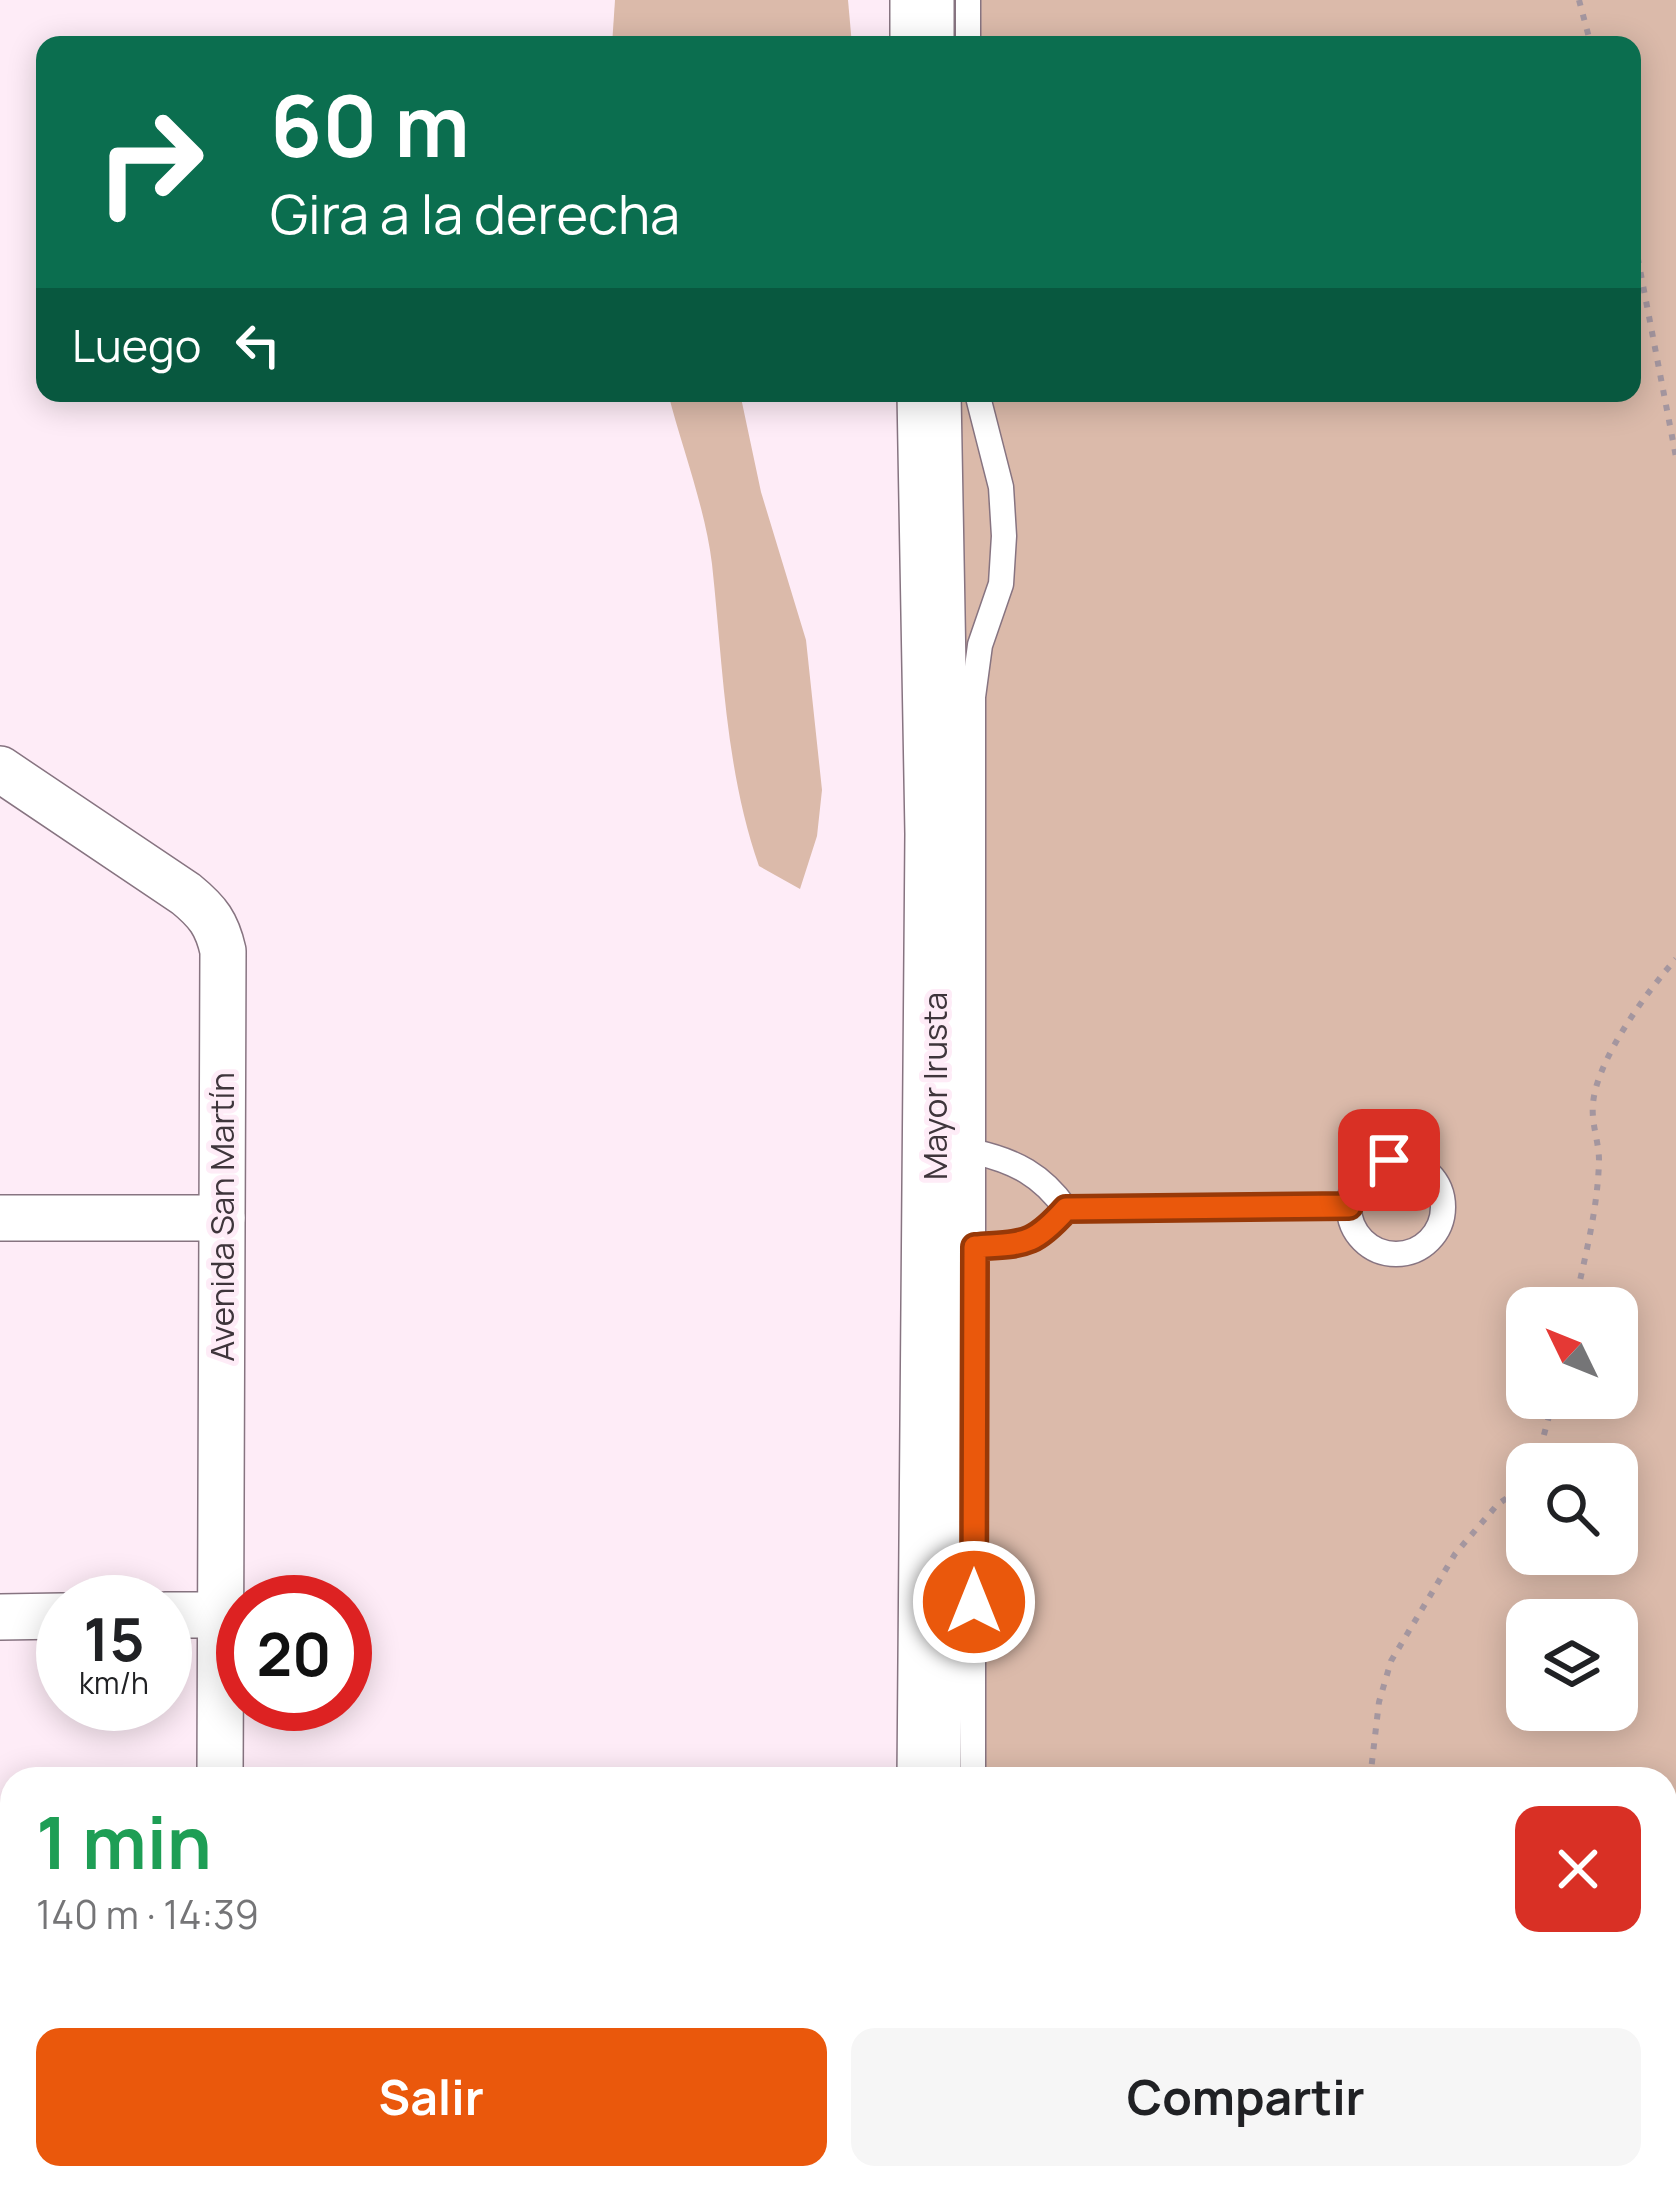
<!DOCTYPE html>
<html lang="es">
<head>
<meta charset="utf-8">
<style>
  body { margin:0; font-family:Manrope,sans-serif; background:#f6f6f6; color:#202124; height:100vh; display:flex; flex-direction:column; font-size:45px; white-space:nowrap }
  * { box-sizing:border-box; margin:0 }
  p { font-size:39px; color:#757577 }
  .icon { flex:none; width:66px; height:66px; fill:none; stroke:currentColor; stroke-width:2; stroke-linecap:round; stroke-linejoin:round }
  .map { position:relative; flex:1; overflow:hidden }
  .side { position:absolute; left:0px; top:1767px; width:1677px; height:423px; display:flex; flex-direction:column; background:#fff; border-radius:36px 36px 0 0; box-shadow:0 6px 30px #0003 }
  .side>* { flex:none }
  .guide { position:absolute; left:36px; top:36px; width:1605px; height:366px; border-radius:24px; box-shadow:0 6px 30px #0003; background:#0b6e4f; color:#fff; overflow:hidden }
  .needle { width:78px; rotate:313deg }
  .fabs { position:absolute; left:1506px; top:1287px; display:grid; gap:24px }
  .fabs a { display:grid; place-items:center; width:132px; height:132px; border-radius:24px; background:#fff; box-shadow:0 6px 30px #0003; font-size:60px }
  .speed { position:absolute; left:36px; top:1575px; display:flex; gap:24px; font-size:60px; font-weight:700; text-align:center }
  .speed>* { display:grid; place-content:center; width:156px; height:156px; border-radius:50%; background:#fff; box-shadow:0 6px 30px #0003; line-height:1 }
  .speed small { font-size:30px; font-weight:400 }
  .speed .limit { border:18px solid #d22; background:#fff; color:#111 }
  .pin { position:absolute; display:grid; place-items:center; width:102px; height:102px; color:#fff; margin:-51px; border-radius:24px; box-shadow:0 6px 18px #0006 }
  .me { position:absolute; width:132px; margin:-66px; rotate:0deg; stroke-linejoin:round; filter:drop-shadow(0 0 9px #0008) }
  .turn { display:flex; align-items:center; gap:42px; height:252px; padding:0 36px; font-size:54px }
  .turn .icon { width:156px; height:156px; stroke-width:2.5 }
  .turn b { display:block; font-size:84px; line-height:102px }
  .then { display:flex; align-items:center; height:114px; padding:0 36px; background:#0003; gap:24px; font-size:45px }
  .round { display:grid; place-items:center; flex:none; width:126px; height:126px; border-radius:24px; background:#f6f6f6 }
  .summary { display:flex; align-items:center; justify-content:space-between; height:204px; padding:0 36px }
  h1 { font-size:72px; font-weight:700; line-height:90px; color:#1e9e55 }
  .button { display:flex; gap:24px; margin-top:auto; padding:24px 36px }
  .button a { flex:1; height:138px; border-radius:24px; background:#ea580c; color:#fff; font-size:48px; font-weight:700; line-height:138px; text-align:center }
  .button a+a { background:#f6f6f6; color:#202124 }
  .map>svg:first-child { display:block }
  .green { fill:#dbbaaa; fill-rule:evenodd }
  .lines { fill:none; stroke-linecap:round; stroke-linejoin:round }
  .service-casing { stroke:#877481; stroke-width:27 }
  .minor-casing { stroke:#877481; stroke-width:48 }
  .secondary-casing { stroke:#877481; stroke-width:66 }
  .path { stroke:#a4969f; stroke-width:6; stroke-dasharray:6 9; stroke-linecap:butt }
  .service { stroke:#fff; stroke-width:24 }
  .minor { stroke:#fff; stroke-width:45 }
  .secondary { stroke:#fff; stroke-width:63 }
  .route-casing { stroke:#983908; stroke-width:30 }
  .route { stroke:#ea580c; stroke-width:21 }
  .labels { text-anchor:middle; stroke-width:10; stroke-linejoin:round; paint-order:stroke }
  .street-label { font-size:33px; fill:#3e353b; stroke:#feecf7 }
</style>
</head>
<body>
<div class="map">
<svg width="1676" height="2188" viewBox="0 0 1676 2188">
  <rect width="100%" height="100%" fill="#feecf7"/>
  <g class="green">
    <polygon points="615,0 848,0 852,45 612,45"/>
    <path d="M953,0H1676V2188H950V2178H1665V1779H951L953,393H1632V45H953ZM1527,1308H1617V1398H1527ZM1527,1464H1617V1554H1527ZM1527,1620H1617V1710H1527Z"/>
    <path d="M668,393H740L761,492L806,640L822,790L817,836L800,889L759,866C725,769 723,665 712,564C705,507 682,448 668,393Z"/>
  </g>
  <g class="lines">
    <defs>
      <g id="service">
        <polyline points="968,45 968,0"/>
        <path d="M975,1152C1015,1161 1042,1175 1066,1209"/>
        <circle cx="1396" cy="1207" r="47"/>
        <path d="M975,1247C1024,1243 1032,1247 1066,1209L1349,1206"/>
        <polyline points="973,1779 973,697 980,645 1001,584 1004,536 1001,487 977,393"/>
        <polyline points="972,2188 972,2178"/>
      </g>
      <g id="minor">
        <path d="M0,769L186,894C208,912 217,924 223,951L220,1779"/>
        <polyline points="0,1218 222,1218"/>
        <polyline points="165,1615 220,1615"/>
        <polyline points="0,1617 63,1616"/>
        <polyline points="0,1855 12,1855"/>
        <polyline points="0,2096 12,2096"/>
        <polyline points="218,2188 218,2178"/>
      </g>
      <g id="secondary">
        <polyline points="922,0 922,45"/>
        <polyline points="929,393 937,834 929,1779"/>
        <polyline points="926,2188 926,2178"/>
      </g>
    </defs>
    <use href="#service" class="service-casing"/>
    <use href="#minor" class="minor-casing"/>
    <use href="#secondary" class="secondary-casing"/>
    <g class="path">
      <polyline points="1579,0 1591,45"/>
      <polyline points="1632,228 1676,457"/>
      <path d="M1574,1308C1584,1260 1598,1210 1599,1160C1599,1142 1591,1123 1593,1104C1596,1061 1647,991 1676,959"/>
      <polyline points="1536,1464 1554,1398"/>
      <polyline points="1370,1779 1379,1702 1391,1661 1455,1554 1497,1505 1521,1488 1527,1479"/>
      <polyline points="1243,2188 1247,2178"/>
    </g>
    <use href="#service" class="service"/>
    <use href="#minor" class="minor"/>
    <use href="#secondary" class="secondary"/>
  </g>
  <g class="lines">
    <defs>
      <path id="route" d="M974,1602L975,1247C1024,1243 1032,1247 1066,1209L1349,1206L1361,1175L1389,1160"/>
    </defs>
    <use href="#route" class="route-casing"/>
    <use href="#route" class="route"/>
  </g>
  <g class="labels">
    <g class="street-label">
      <text transform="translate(935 1086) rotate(-90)" y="12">Mayor Irusta</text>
      <text transform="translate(222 1217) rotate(-90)" y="12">Avenida San Martín</text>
    </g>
  </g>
</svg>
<div class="fabs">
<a><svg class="needle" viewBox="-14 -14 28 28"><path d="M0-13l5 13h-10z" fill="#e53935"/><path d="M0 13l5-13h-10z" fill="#757577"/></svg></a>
<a><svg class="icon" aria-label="search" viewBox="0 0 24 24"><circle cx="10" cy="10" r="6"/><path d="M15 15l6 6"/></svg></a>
<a><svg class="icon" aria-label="layers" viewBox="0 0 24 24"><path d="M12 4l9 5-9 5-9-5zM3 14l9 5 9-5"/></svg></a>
</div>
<div class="speed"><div>15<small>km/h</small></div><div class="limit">20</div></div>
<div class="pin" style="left:1389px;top:1160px;background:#d93025"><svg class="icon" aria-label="arrive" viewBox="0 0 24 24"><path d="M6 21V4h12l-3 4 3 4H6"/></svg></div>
<svg class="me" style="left:974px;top:1602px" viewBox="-20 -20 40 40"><circle r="17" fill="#ea580c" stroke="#fff" stroke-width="3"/><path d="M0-11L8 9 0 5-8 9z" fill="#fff"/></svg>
<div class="guide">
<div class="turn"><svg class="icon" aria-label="right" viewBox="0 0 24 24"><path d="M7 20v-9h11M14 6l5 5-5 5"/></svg><div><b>60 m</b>Gira a la derecha</div></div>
<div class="then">Luego<svg class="icon" aria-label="left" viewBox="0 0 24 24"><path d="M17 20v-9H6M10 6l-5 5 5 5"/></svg></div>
</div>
<section class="side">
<div class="summary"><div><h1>1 min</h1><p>140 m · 14:39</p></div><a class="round" style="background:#d93025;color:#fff"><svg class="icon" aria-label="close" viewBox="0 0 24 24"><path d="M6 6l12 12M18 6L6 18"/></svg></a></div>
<div class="button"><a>Salir</a><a>Compartir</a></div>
</section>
</div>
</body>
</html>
